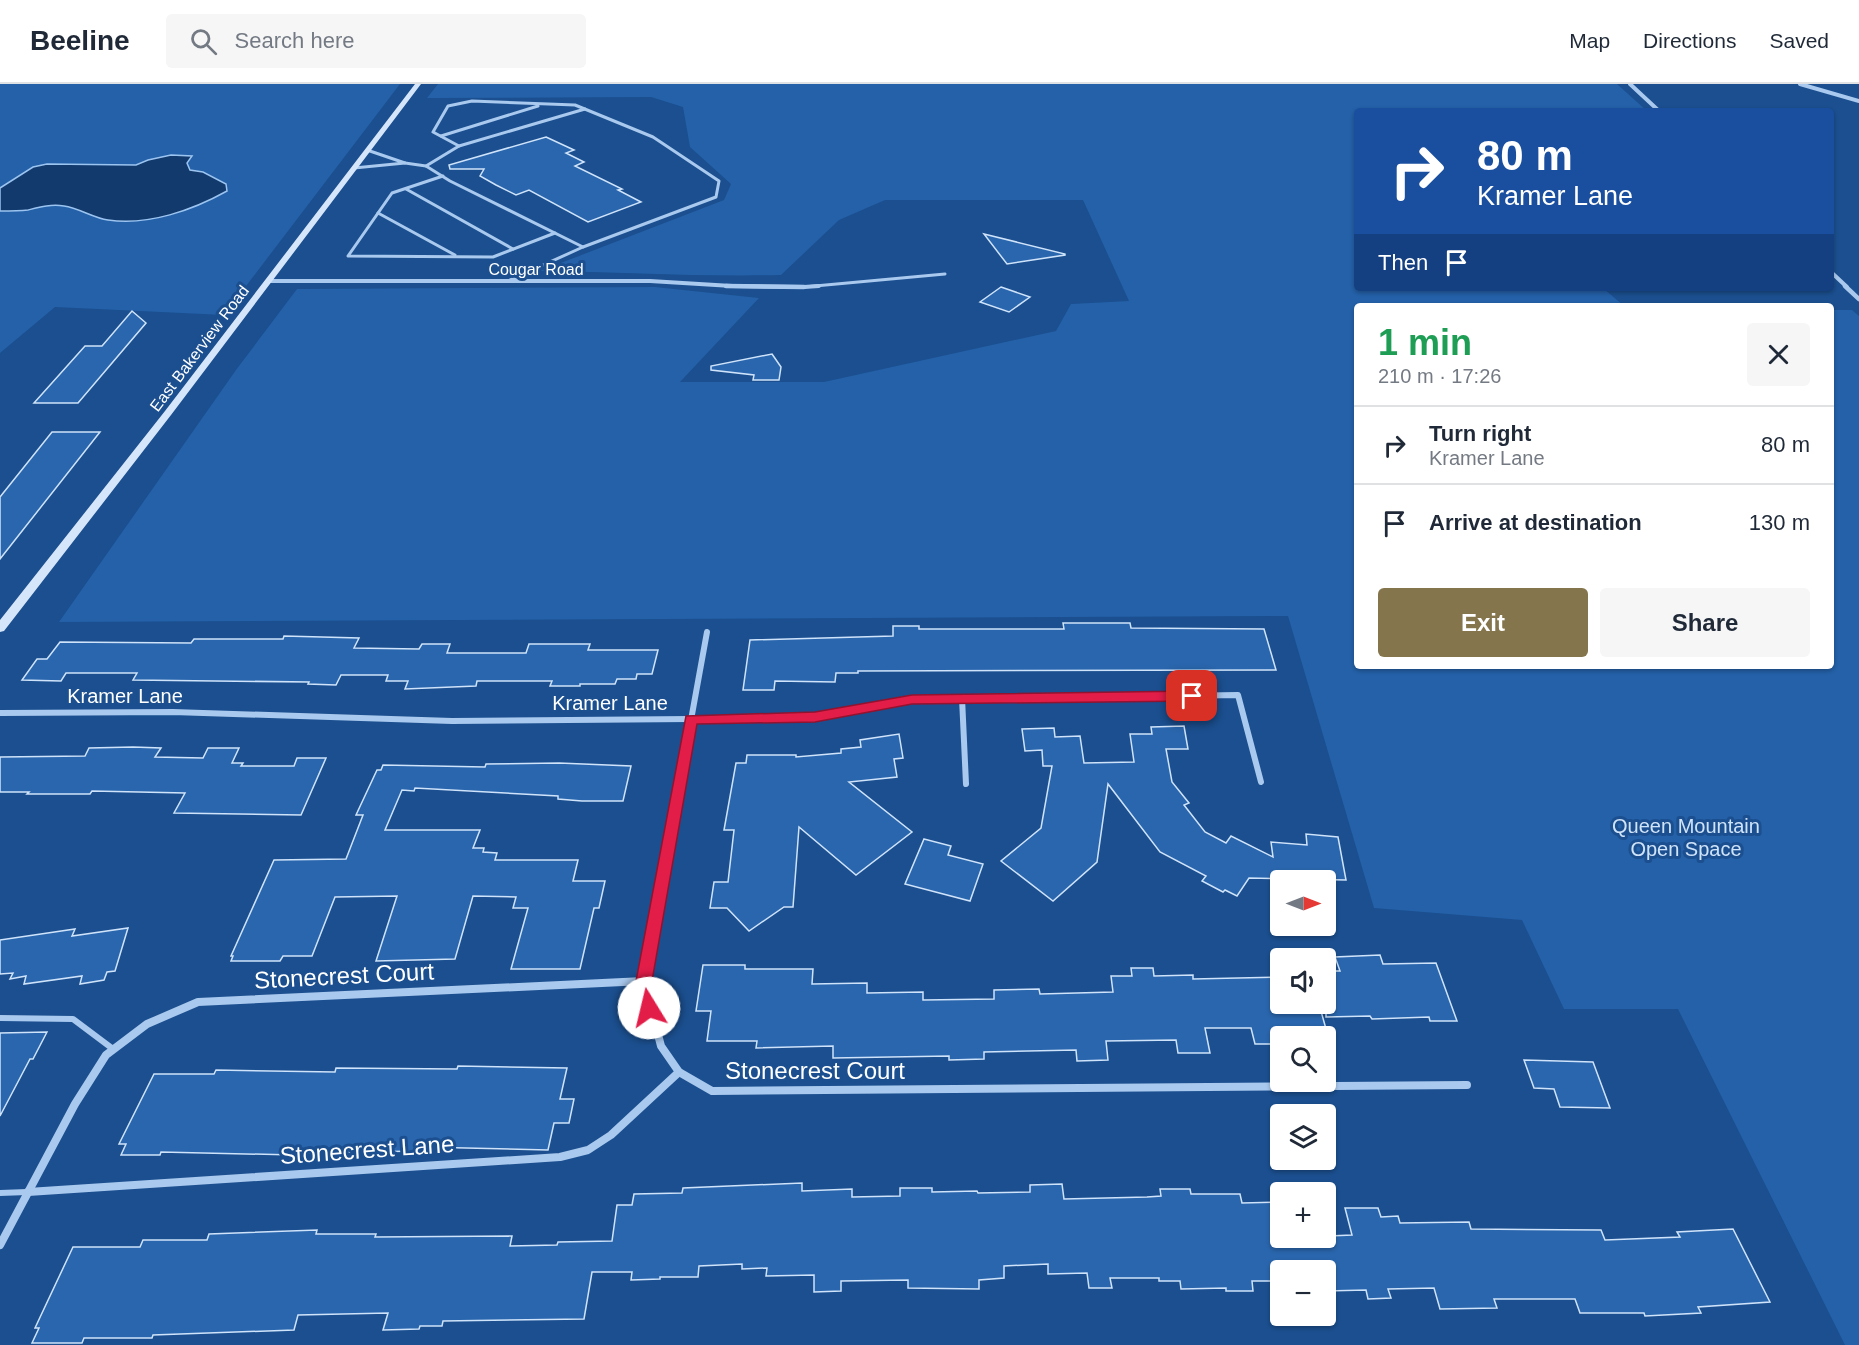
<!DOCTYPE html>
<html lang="en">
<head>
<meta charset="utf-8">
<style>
  body { margin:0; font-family:Helvetica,sans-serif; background:#f6f6f7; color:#1f2937; height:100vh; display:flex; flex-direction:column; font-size:22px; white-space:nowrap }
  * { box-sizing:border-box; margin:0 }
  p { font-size:20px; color:#747a83 }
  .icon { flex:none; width:33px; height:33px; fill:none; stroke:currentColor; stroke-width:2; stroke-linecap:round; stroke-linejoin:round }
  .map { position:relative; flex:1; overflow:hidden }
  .drawer { position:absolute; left:1354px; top:219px; width:480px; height:366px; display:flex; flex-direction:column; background:#fff; border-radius:6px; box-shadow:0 2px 4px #0004 }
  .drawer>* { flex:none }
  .top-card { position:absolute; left:1354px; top:24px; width:480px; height:183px; border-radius:6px; box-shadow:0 2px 4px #0004; background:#1a4fa0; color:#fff; overflow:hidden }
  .needle { width:39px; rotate:90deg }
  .tools { position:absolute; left:1270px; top:786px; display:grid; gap:12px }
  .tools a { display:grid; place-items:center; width:66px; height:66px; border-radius:6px; background:#fff; box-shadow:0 2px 4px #0004; font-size:30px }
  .pin { position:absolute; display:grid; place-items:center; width:51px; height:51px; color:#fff; margin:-26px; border-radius:12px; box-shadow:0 3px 9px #0006 }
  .me { position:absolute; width:66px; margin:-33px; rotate:351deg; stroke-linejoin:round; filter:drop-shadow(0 0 4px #0008) }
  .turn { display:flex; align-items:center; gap:21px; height:126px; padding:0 24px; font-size:27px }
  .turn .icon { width:78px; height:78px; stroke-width:2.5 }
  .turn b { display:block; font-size:42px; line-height:51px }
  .then { display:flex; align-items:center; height:57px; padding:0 24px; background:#0003; gap:12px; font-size:22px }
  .round { display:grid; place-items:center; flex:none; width:63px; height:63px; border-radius:6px; background:#f6f6f7 }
  .summary { display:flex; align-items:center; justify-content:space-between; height:102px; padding:0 24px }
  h1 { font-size:36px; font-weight:600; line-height:45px; color:#1e9e55 }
  .primary-button { display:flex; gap:12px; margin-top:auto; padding:12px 24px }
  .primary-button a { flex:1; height:69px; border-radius:6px; background:#84754c; color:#fff; font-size:24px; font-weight:600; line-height:69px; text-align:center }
  .primary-button a+a { background:#f6f6f7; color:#1f2937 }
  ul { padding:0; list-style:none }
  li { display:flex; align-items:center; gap:18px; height:78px; padding:0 24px; border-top:2px solid #e0e1e3 }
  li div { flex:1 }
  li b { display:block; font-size:22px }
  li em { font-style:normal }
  header { display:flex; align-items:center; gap:36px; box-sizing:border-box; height:84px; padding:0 30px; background:#fff; border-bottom:2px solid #e0e1e3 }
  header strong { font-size:28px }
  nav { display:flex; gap:33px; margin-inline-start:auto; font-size:21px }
  .search { width:420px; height:54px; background:#f6f6f7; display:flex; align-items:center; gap:15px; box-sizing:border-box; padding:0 21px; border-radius:6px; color:#747a83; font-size:22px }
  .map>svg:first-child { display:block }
  .green { fill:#2461a8 }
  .water { fill:#123a6d; stroke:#9cc4f0; stroke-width:1.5 }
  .building { fill:#2a66ad; stroke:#cfe3fa; stroke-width:1.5 }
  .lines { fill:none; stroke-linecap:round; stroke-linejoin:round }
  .service-far2 { stroke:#a9c9ee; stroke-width:3 }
  .service-far1 { stroke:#a9c9ee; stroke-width:4 }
  .service { stroke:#a9c9ee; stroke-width:6 }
  .minor-far3 { stroke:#a9c9ee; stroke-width:4 }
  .minor-far2 { stroke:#a9c9ee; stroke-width:4.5 }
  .minor-far1 { stroke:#a9c9ee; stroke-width:6 }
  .minor { stroke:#a9c9ee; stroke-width:8 }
  .secondary { fill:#d6e6fa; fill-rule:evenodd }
  .route { fill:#e11d48; stroke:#92132f; stroke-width:1.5 }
  .labels { text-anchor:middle; stroke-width:6; stroke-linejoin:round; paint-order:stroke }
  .far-street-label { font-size:16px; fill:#fff; stroke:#1b4f8f }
  .street-label { font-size:20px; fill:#fff; stroke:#1b4f8f }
  .park-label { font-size:20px; fill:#cfe3fa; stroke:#1b4f8f }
  .near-street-label { font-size:24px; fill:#fff; stroke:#1b4f8f }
</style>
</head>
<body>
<header>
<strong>Beeline</strong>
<div class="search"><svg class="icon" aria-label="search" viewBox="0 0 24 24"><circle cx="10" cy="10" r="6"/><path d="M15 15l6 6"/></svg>Search here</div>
<nav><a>Map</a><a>Directions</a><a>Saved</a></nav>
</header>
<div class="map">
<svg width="1859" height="1261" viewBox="0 0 1859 1261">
  <rect width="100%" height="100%" fill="#1b4f8f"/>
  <g class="green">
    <polygon points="0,0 400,0 224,231 55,223 0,269 0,127 25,126 46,121 65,122 106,136 155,134 172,128 226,100 203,88 190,86 187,79 192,73 148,76 136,81 48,80 33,83 0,104"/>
    <path d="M438,0H1617L1647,27H1358V204H1603L1624,222H1358V582H1832V226H1852L1859,232V1261H1845L1678,925H1564L1522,836L1374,824L1288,532L59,538L236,286L297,205L655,203L759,214L680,298H824L1056,247L1071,220L1129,217L1083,116H885L839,136L781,191C700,193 621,188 540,187L724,116L731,100L690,63L683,23L651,13L427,14Z"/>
  </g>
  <path class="water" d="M171,71L192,72L187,79L190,86L203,88L226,100L227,107C193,126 148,142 108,136C93,134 79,124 64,122C51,120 40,123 28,126C19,127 9,127 0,127V104L33,83L47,80L136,81L148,76Z"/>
  <g class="building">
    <polygon points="546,53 574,66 566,69 584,78 575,82 622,105 618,106 641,118 588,138 529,106 516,111 496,101 480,92 484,85 450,85 449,81"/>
    <polygon points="984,150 1065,170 1065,171 1007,180"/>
    <polygon points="1001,203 1030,213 1009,228 980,218"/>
    <polygon points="132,227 146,239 78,319 34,319 85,262 102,262"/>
    <polygon points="772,270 781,283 779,296 753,296 754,291 711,286 711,282"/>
    <polygon points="52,348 100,348 0,475 0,413"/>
    <polygon points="1063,539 1130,539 1131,544 1264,545 1276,586 858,587 858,589 836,589 835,598 775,597 774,606 743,606 750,556 893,552 893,542 919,542 919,545 1064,545"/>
    <polygon points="284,552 359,554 354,564 419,565 422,560 450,560 447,569 526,569 529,560 590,560 588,566 658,566 652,590 637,590 636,595 617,595 615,600 580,600 580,602 550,602 552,597 477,597 476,602 405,605 408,597 386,597 388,591 341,591 336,601 308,600 309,598 133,596 137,589 66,589 61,597 22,596 37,575 47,575 60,558 191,559 194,555 283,555"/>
    <polygon points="1184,642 1188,665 1166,665 1172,698 1189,719 1184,721 1205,748 1226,759 1231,752 1273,773 1271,758 1307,761 1306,750 1338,753 1346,796 1249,794 1237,812 1225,806 1223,808 1202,797 1206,792 1160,768 1108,700 1097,778 1053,817 1001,777 1041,744 1052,682 1043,682 1042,666 1025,667 1022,645 1054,644 1055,653 1080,652 1084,679 1134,678 1130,650 1152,650 1151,643"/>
    <polygon points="899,650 903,674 894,675 897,693 849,698 912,748 856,791 799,743 793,823 784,823 749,847 727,824 710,824 714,798 728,798 734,746 724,746 736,679 746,679 747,671 796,671 796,673 841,669 841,665 861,663 860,656"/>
    <polygon points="133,663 161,664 155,673 203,674 208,664 239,664 232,679 243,679 241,682 294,682 297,674 326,674 301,731 174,729 185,709 92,707 90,710 27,710 29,708 0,708 0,673 85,672 89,664"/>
    <polygon points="559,679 631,682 623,717 582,717 558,715 558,712 415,704 414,707 402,706 385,746 480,746 473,764 484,764 483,768 497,769 495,776 578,776 573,797 605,797 599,824 594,824 580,885 511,885 528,824 513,824 516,813 473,812 455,875 376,877 397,812 335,813 312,872 283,872 280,877 231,877 233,872 231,872 274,776 346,775 363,731 356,731 377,686 381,686 383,681 485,683 486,680"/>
    <polygon points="924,755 951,762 948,771 983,780 970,817 905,800"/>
    <polygon points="128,844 115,887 107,888 104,896 80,900 82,892 24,900 26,892 10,895 13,889 0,890 0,856 75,845 72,852"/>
    <polygon points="1380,871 1383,880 1436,879 1457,937 1430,937 1429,933 1372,935 1370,932 1326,933 1326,887 1340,887 1335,873"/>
    <polygon points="703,881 745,881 745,885 813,885 812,900 867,899 867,909 923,908 923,916 994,915 994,906 1039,905 1040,910 1113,908 1111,892 1132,892 1131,884 1153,884 1154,892 1193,891 1193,895 1281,893 1281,920 1319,920 1328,952 1281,952 1281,960 1255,960 1251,944 1205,944 1210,969 1178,969 1176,956 1106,957 1108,976 1077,977 1076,966 984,968 984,975 949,976 949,972 833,974 833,962 756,964 757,957 707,957 711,927 696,927"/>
    <polygon points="47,948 33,975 30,975 0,1032 0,949"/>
    <polygon points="1524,976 1593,978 1610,1024 1560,1023 1554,1005 1534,1004"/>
    <polygon points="458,982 567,984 560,1015 574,1015 569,1039 554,1039 548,1066 422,1063 421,1067 294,1069 294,1071 161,1068 160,1071 121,1071 126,1060 119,1060 154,990 214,990 216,986 335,988 336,984 457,985"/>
    <polygon points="802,1099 802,1107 852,1105 852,1113 900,1112 900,1104 932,1104 932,1108 977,1107 978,1109 1030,1108 1030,1101 1062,1100 1064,1115 1147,1113 1161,1112 1160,1105 1190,1105 1191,1110 1240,1110 1242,1119 1281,1118 1281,1154 1352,1151 1345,1124 1378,1124 1381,1133 1398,1132 1400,1139 1469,1138 1471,1145 1601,1146 1605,1156 1680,1153 1677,1148 1733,1145 1770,1218 1698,1223 1701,1229 1645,1232 1644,1229 1580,1229 1575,1215 1494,1215 1497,1224 1440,1225 1434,1204 1388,1205 1391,1214 1368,1215 1366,1206 1326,1207 1326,1186 1277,1186 1280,1197 1252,1197 1253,1207 1226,1207 1226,1204 1181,1205 1180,1197 1159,1197 1159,1194 1110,1194 1112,1204 1089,1204 1087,1189 1048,1190 1048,1180 1004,1182 1004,1194 979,1196 979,1205 908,1204 908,1196 841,1197 841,1207 814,1208 814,1191 766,1192 767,1184 742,1185 742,1180 699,1182 698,1193 660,1193 660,1195 631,1196 632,1188 592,1188 584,1235 443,1237 442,1242 420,1242 419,1245 383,1246 388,1229 298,1231 294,1246 153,1251 152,1254 84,1254 82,1259 32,1259 39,1244 35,1244 73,1163 140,1163 143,1156 207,1156 209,1150 317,1146 316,1150 376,1150 375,1153 512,1152 510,1162 557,1161 558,1158 612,1157 617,1121 632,1121 634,1110 682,1109 683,1104"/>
  </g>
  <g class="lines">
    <g class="service-far2">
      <polyline points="441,52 538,22"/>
      <polyline points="459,62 585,25"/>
      <polyline points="405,79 426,82 450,97 583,163 508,197"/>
      <polyline points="426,82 459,62 433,48 448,22 472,17 575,21 653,53 719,97 716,113 583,163"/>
      <polyline points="354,84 405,79 367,66"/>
      <polyline points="443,92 392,109 348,172 493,173 555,149"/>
      <polyline points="406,105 513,165"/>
      <polyline points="378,129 455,171"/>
      <polyline points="804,203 945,190"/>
    </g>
    <polyline class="service-far1" points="804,203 819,202"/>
    <g class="service">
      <polyline points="0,934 73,935 113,965"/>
      <polyline points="0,1109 27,1108"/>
    </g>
    <g class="minor-far3">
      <polyline points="1630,0 1659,27"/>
      <polyline points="1800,0 1859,17"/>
      <polyline points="1832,189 1847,203"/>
      <polyline points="269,197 650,197 732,202 804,203"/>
    </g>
    <g class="minor-far2">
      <polyline points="726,202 804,203"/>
      <polyline points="1845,202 1859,215"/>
    </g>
    <g class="minor-far1">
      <polyline points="962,614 966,700"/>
      <polyline points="0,629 173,628 452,637 691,635 815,633 912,616 1238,611 1261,698"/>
      <polyline points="659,812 707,548"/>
    </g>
    <g class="minor">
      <polyline points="644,897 660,810"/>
      <polyline points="28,1108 560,1073 588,1066 611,1051 679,988"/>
      <polyline points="0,1161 75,1020 106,971 147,940 198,918 644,897 661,962 679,988 712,1007 1467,1001"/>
    </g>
    <polygon class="secondary" points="415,0 421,0 171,331 4,547 0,548 0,536 165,327"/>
  </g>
  <polygon class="route" points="1192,607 1199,612 1192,617 912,620 815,638 697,640 652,897 658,924 655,929 649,931 643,929 636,897 686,632 815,628 912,611"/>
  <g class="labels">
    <g class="far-street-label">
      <text x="536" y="191">Cougar Road</text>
      <text transform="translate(199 264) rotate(-53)" y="6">East Bakerview Road</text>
    </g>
    <g class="street-label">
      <text x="125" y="619">Kramer Lane</text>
      <text x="610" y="626">Kramer Lane</text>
    </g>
    <g class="park-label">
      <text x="1686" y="749">Queen Mountain<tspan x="1686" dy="23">Open Space</tspan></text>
    </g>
    <g class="near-street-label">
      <text transform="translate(344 892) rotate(-3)" y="8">Stonecrest Court</text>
      <text x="815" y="995">Stonecrest Court</text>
      <text transform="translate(367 1066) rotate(-4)" y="8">Stonecrest Lane</text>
    </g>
  </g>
</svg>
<div class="tools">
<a><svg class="needle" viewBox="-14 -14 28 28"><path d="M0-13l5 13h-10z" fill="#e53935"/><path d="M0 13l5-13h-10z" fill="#747a83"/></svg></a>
<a><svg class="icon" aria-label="sound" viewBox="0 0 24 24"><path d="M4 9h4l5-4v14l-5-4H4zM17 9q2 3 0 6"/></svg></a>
<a><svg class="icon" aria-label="search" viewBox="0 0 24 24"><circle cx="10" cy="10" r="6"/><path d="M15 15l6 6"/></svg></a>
<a><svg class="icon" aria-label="layers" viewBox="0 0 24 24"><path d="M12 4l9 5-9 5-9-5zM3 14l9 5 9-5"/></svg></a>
<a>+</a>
<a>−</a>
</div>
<div class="pin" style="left:1192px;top:612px;background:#d93025"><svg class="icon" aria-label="arrive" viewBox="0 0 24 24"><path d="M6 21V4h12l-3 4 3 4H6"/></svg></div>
<svg class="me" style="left:649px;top:924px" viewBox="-20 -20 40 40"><circle r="19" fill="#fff"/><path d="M0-13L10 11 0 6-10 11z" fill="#e11d48"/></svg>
<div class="top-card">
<div class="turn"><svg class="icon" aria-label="right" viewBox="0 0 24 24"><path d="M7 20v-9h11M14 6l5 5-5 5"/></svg><div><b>80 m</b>Kramer Lane</div></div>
<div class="then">Then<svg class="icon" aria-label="arrive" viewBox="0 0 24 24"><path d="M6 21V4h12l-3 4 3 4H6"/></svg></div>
</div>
<section class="drawer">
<div class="summary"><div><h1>1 min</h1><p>210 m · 17:26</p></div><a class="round"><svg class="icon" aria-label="close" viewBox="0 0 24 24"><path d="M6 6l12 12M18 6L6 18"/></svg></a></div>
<ul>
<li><svg class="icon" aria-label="right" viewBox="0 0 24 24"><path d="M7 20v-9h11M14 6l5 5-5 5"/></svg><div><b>Turn right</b><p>Kramer Lane</p></div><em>80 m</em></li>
<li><svg class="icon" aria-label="arrive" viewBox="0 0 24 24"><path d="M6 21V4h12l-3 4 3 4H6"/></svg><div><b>Arrive at destination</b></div><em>130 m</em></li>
</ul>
<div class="primary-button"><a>Exit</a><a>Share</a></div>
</section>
</div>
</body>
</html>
